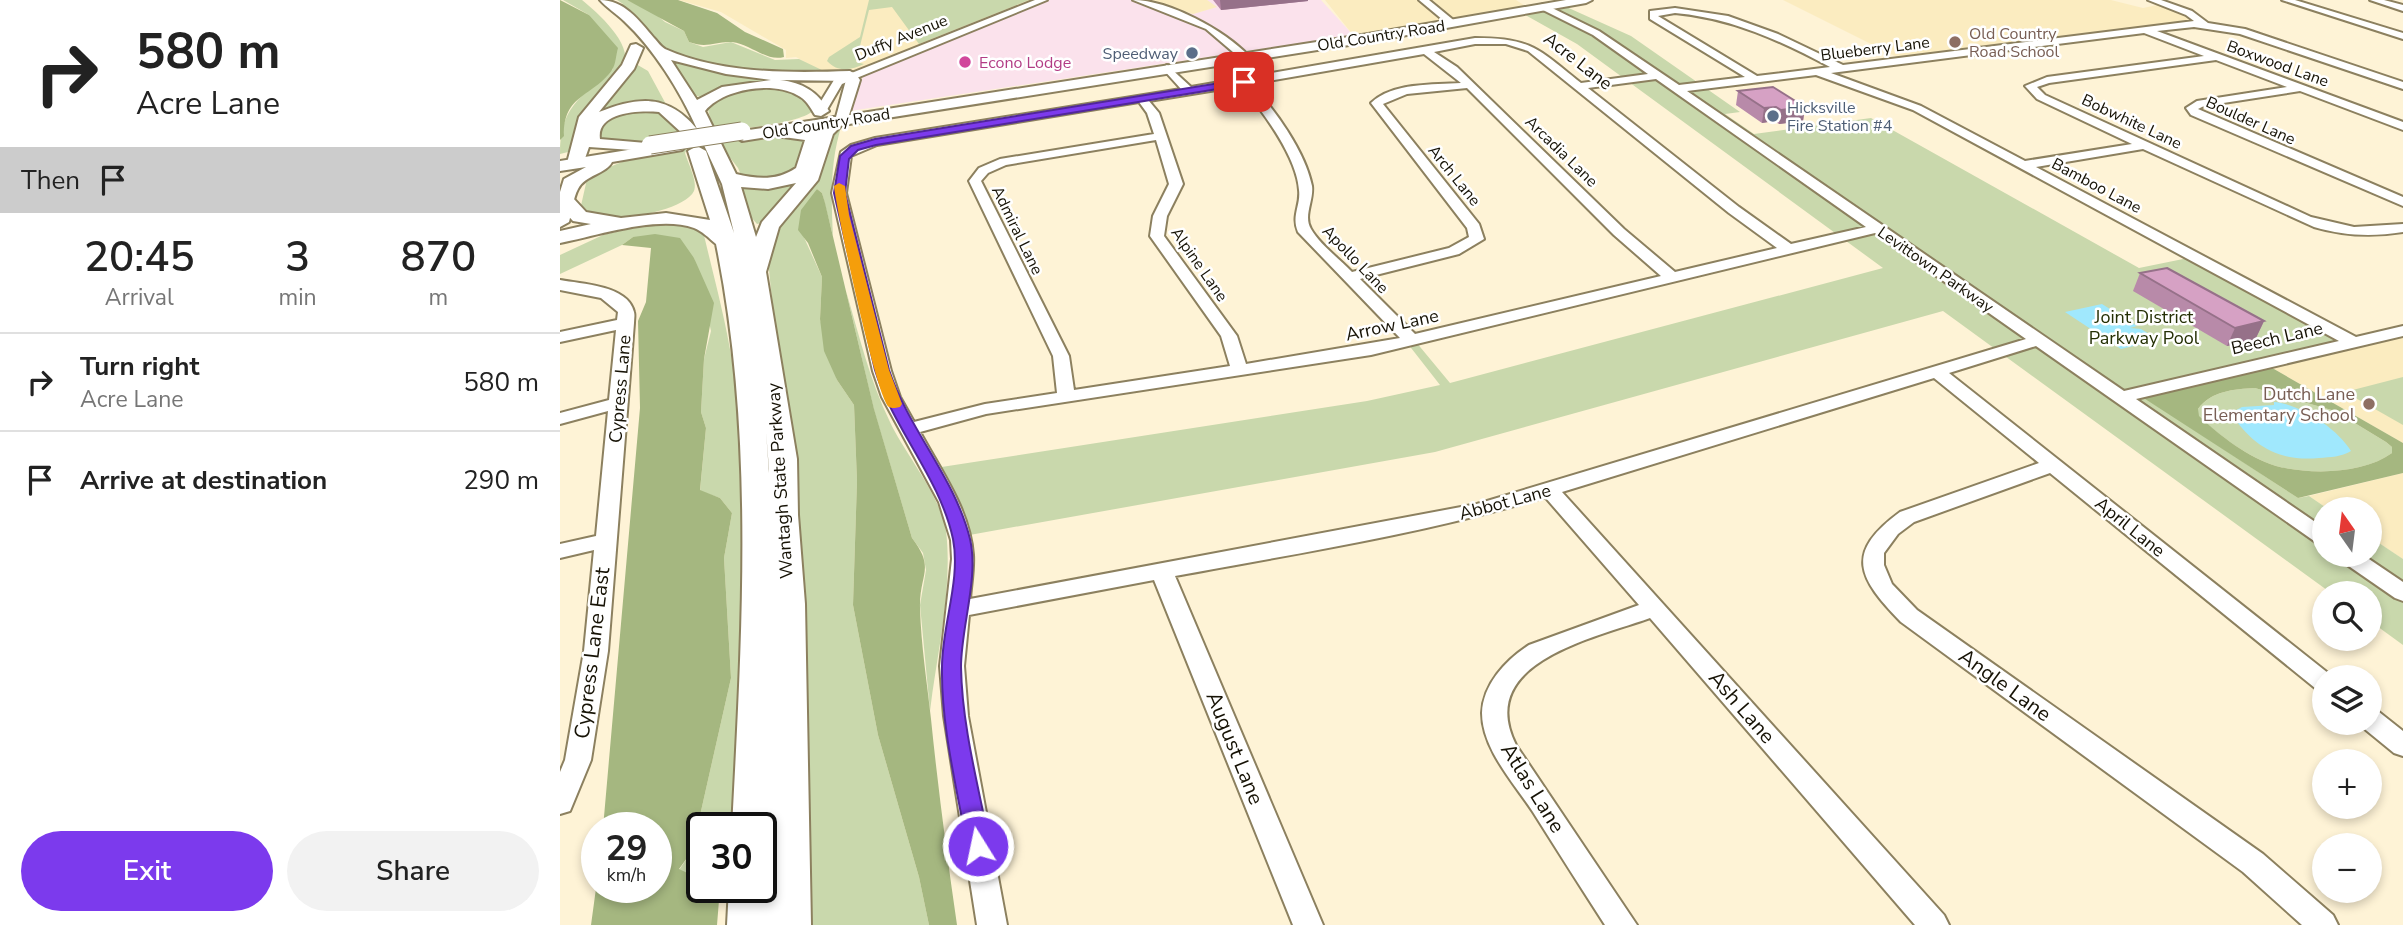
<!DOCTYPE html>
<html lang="en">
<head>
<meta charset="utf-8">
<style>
  body { margin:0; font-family:"Nunito Sans",sans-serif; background:#f2f2f2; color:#222; height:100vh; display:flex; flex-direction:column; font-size:26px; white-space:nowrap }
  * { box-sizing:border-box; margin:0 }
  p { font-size:23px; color:#767676 }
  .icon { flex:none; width:38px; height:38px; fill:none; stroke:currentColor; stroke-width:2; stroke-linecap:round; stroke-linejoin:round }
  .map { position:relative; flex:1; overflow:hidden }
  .side { display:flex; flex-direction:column; background:#fff; width:560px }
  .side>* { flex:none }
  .top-card { background:#fff; color:#222; overflow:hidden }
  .needle { width:46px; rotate:346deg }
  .buttons { position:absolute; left:1752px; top:497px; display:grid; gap:14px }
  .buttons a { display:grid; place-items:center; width:70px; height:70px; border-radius:50%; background:#fff; box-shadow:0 4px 10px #0003; font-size:35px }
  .speed { position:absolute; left:21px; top:812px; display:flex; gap:14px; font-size:35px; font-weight:700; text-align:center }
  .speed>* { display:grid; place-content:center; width:91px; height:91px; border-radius:50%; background:#fff; box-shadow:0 4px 10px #0003; line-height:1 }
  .speed small { font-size:18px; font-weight:400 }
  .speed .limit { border:4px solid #111; border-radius:10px; background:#fff; color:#111 }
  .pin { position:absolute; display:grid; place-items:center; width:60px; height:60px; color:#fff; margin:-30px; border-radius:14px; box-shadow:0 4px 10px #0006 }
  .me { position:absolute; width:77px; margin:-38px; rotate:350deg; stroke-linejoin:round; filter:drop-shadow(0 0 5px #0008) }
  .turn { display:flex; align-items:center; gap:24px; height:147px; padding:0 21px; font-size:32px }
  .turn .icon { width:91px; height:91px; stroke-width:2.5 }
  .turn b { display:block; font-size:49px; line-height:60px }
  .then { display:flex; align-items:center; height:66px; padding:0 21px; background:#0003; gap:14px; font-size:26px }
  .eta { display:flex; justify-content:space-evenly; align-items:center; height:119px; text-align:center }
  .eta b { font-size:42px; font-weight:600; line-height:49px }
  .action { display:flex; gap:14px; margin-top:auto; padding:14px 21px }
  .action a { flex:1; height:80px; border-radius:42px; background:#7c3aed; color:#fff; font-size:28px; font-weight:600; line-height:80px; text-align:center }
  .action a+a { background:#f2f2f2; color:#222 }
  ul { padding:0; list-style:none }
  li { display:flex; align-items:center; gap:21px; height:98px; padding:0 21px; border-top:2px solid #e0e0e0 }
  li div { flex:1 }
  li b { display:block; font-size:26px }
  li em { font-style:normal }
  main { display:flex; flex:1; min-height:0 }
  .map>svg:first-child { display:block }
  .commercial { fill:#fbe2ec }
  .built { fill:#fbecc0 }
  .green { fill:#c9d8ac }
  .forest { fill:#a5b780; fill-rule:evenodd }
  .water { fill:#a0e8fd }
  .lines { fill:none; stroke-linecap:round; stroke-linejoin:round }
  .minor-casing { stroke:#8c805f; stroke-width:4 }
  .major-casing { stroke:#8c805f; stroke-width:4 }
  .highway-casing { stroke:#8c805f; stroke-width:4 }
  .minor { fill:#fff; fill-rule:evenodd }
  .major { fill:#fff; fill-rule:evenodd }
  .highway { fill:#fff; fill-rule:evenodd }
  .major-bridge-casing { stroke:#8c805f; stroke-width:19; stroke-linecap:butt }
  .major-bridge { stroke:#fff; stroke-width:17 }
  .wall { fill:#b88aa9 }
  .shaded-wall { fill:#967189 }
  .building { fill:#d6a1c4; stroke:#967189; stroke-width:2 }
  .route { fill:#7c3aed; stroke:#51269a; stroke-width:2 }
  .slow { fill:#f59e0b }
  .education-dot { fill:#8d6e63; stroke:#fff; stroke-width:2.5 }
  .service-dot { fill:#5c6f8a; stroke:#fff; stroke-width:2.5 }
  .hotel-dot { fill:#d1479c; stroke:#fff; stroke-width:2.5 }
  .labels { text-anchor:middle; stroke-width:5; stroke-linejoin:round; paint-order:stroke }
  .far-education-label { font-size:16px; fill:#785e54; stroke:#fff; text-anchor:start }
  .far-street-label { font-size:16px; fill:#161205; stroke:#fff }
  .far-service-label { font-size:16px; fill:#4e5e75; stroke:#fff; text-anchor:end }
  .far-hotel-label { font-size:16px; fill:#b23c85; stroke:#fff; text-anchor:start }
  .street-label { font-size:18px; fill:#161205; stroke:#fff }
  .park-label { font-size:18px; fill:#242f04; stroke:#fff }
  .education-label { font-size:18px; fill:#785e54; stroke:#fff; text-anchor:end }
  .near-street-label { font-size:21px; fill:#161205; stroke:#fff }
</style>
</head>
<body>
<main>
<section class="side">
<div class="top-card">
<div class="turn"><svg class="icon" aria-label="right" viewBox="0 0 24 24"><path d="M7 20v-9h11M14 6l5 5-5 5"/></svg><div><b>580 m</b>Acre Lane</div></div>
<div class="then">Then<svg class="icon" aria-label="arrive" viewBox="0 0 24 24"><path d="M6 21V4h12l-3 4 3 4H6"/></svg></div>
</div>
<div class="eta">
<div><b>20:45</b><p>Arrival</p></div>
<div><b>3</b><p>min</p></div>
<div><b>870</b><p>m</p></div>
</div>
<ul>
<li><svg class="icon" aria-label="right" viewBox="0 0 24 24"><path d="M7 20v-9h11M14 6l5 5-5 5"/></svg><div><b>Turn right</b><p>Acre Lane</p></div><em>580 m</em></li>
<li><svg class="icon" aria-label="arrive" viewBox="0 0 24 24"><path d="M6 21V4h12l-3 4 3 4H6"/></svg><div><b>Arrive at destination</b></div><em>290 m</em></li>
</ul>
<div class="action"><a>Exit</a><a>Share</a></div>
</section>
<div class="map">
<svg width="1843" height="925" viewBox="0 0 1843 925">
  <rect width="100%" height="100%" fill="#fef3d6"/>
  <polygon class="commercial" points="489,0 584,0 633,14 656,7 647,0 761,0 793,35 290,111 304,74"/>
  <g class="built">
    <polygon points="119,0 474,0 305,68 268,75 236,57 226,58 226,50 161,12"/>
    <polygon points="584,0 647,0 657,7 633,14"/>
    <polygon points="765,0 956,0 965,6 793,35"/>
    <polygon points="1223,0 1551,0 1583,8 1602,4 1617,9 1643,24 1343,60"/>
    <polygon points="1843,333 1843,443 1707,365"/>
    <polygon points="1843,473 1843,559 1810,537 1810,509 1768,509 1749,496"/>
  </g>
  <g class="green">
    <path d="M3,0H22C37,12 73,44 64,65C57,81 38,91 28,105C19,119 16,136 12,151L0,154C0,108 19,98 53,69L29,15Z"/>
    <path d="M57,0H67L93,12L105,22L124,31L129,42L143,47L171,42L215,60L239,59L266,72L253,77C216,72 144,72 113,53C93,41 81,19 59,6L63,4Z"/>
    <path d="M309,0H469L359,44L332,7L309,10L296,62L304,64C292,70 278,73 267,61L269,57L300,37Z"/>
    <polygon points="1002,5 1071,36 1180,112 1165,114 1194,134 1311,118 1579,268 1628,258 1783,342 1575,391 1738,498 1749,496 1768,509 1764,509 1764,555 1810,555 1810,537 1843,559 1843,645 1810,621 1810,593 1771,593 1383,311 875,452 404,536 375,468 807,401 880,385 848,344 856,342 890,383 1323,268 1017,44 960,12"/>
    <polygon points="115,60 147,69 262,79 201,83 140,97 134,95 112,61"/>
    <polygon points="76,64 88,71 108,108 39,116 39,108 70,75"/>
    <path d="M197,87L236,90L255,109C243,124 176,129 154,132L147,106L153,98Z"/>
    <polygon points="78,109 104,112 111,124 121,133 81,144 36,139 45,117"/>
    <path d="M282,124C270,161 271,197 273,236L262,193L257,189L242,233L262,277L260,319L277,380L294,405L297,481L293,605L318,735L359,877L369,925H247L225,391L214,320L207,250L223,213L271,128Z"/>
    <polygon points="206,135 246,136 235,174 200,181 181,175 178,168 158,142"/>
    <path d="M128,147L125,153C128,163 138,182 134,191C125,210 60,222 41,217C34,216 27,212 20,210L27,179C61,158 89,154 128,147Z"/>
    <polygon points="244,177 202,223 197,224 190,216 178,183"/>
    <path d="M94,223L128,224L143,231C153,274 165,317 172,361C194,515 180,673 171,828H142V880L119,870L132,851L171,678L164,558L172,513L160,498L140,491L146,428L141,412L144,359L151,331L134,258L73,237L62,245L0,274V255L43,235Z"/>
    <path d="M286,291C299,335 310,381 330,422C345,454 381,496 386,531C393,589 377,653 370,711L360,605L366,570L363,553L352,538L314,410Z"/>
    <polygon points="1843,377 1843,425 1785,392"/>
    <path d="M1695,388L1775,411L1826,442L1832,447V453C1803,474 1751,475 1716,466C1689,458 1659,435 1638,416V409C1651,391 1674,389 1695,388Z"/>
  </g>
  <g class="forest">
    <path d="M0,0L29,15L58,48C56,54 56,64 52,70C33,97 3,94 4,136L0,140Z"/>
    <path d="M67,0H118L157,13L185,32L223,49L224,57C206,62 191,44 172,42C155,41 148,49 129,42L124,31Z"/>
    <path d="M257,189L262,193L265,203L314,409L352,538C376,569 359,574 360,608C361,645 367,682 371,719C378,788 387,856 397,925H369L359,877L318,735L293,605L297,481L294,405L277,380L264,351L260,319L262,277L248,243L238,230L241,210Z"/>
    <polygon points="95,234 120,238 134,258 154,303 144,359 141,412 146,428 140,490 160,498 172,513 164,558 171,678 132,851 119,869 142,880 142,887 160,888 157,925 31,925 37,881 37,887 96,887 96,828 43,828 80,408 78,321 86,302 91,248 62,245 73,237"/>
    <path d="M1707,365L1843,443V473L1738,498L1579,395ZM1695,388L1775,411L1826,442L1832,447V453C1803,474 1751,475 1716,466C1689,458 1659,435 1639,416L1638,409C1651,391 1674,389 1695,388Z"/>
  </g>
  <g class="water">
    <polygon points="1542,304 1577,326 1570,328 1581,329 1599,340 1561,349 1505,312"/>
    <path d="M1714,402C1740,404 1777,428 1791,451C1781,457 1771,457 1759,458C1719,462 1692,446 1671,413L1682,407L1714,405Z"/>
  </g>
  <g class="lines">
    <defs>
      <g id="minor">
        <polygon points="475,0 487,0 282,84 265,113 255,111 274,80"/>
        <path d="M573,0C609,0 664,30 689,56L680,58L646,29Z"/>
        <polygon points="859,0 869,0 897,23 889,25"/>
        <path d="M1588,0H1601L1632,11L1648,23L1685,29L1843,82V89L1680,34L1634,27L1597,31L1843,122V130L1740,91L1644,106L1638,109L1843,197V206L1631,115L1626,108L1637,101L1727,87L1656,60L1489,83L1477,87L1485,95L1751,217L1794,227L1843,224V232C1812,237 1785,236 1754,227L1583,149L1476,167L1796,337L1843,326V336L1576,399L1764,528V545L1757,543L1476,346L1389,373L1773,677H1764V691L1755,688L1490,473L1354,522L1338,534L1324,553V565L1332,584L1357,610L1703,854L1773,915L1778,925H1742L1683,872L1341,622C1298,578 1284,553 1340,512L1479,463L1374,378L1002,492L1384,915L1389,925H1355L1090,618C1035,638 914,662 956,745L1077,925H1045C1021,888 997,850 973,812C954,783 922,749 922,713C923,684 946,660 969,645L1079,605L985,497C864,534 739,553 615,576L763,925H733L594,580L409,615L404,666L408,716L447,925H417L384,716L380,666L392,559L391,540L379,502L322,397L313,371L272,193L281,152L291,145L315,138L621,89L602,68L607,65L631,87L915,38C972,38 978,49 1021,83L1088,74L1033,35L981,9V5L984,4L1039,31L1119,85L1185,77L1090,19V11L1115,8L1168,16L1218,34L1283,65L1634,21L1626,15ZM1115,13C1172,18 1221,41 1270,67L1197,76L1098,16ZM1584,33L1644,56L1487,77L1465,86L1477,99L1572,144L1465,161L1361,106L1271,73ZM915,44H946L968,51L1169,213L1217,248L1115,272L1064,229L897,67L874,52ZM864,54L901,83C873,85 833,82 811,103L907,228L909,237L889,248L792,272C780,259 760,245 751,229C743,216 754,200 752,186C745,151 715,110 691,84ZM1256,75L1353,110L1779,341L1564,391L1127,91ZM1096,79L1306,227L1231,244L1179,207L1028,88ZM681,86C702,110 737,157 739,190C741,205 731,216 738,232L840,338L686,364L677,336L604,236L607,216L623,184L599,113L589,101ZM907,88L1054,235L1101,276L855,334L800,279L899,254L924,239L919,224L823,104L847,94ZM579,102L587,113L594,134L440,159L419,168L409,181L493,356L497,393L425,404L354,422L340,397L331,371L286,193L291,156L317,145ZM596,140L609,184L593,216L590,236L661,336L670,366L514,390L509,356L421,181L428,173L446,165ZM1315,233L1466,339L917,504L410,599C411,585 414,569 413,555C410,510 381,471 360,432L426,414L811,355Z"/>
        <polygon points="1722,0 1735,0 1843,33 1843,39"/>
        <polygon points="1810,0 1824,0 1843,5 1843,11"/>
        <path d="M0,280C21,284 68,285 74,312C75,316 74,319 74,323L48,651L31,760L10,811L0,814V772L5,760L24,651L34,550L0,558V544L36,536L48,411L0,424V413L49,400L56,330L0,342V332L57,320L58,312L41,298L0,290Z"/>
        <polygon points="1777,555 1803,555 1843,582 1843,601 1835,598 1780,560"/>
        <polygon points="1810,709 1819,712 1843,731 1843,756 1834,753 1801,726 1799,723 1810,723"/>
      </g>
      <g id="major">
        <polygon points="1006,0 1032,0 1026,3 808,42 182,141 174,136 182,131 276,117 286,80 283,76 290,72 295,73 300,80 289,115 808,34"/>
        <path d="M117,142L122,144L125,147L122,150L52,162C46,174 25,175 18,189C13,198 12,212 9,222L0,227V192L4,179L26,167L0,171V161Z"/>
      </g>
      <path id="highway" d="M40,0C64,0 79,20 94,38C98,42 100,46 105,49C161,74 230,73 290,71L298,76L290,81L220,80C243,83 257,91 269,111L261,116L255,115C250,107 246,99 237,95C212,81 163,89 145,111L176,174C197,179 217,181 236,168L245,140L209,135L206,131L209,127L242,128L256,132L272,117H284L286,121L273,134L258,180L219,227L206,272L237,459L238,515L245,604L251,925H167L169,887H201V872L208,881L209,834L206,840L201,842V828H172C182,634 195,435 156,244C149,238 142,231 134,228C98,215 37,236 0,243V231L31,224L13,221L0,207V198H13L26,212L61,218L106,213L150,220L128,151L137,146L146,151L174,233L162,184L137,130L129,135L123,134L99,112C79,110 36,112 40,139L86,143L89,147L86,151L29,147L22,167H10L7,163L19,117L62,65L71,45L76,44L83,48L74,69L39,112C79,96 108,94 137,129C120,91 94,49 64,21C57,14 47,8 40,0ZM111,60L166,74L211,80L162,87L137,100ZM236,183L202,222L196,237L181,187L208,189ZM206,431L209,473V469Z"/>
    </defs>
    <use href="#minor" class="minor-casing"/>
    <use href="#major" class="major-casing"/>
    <use href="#highway" class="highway-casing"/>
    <use href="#minor" class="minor"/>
    <use href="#major" class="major"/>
    <use href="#highway" class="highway"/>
    <defs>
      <polyline id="major-bridge" points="90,145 182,131"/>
    </defs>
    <use href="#major-bridge" class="major-bridge-casing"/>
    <use href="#major-bridge" class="major-bridge"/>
  </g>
  <g class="wall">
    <polygon points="653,0 748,0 748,1 661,10"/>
    <polygon points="1178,91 1245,107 1243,121 1219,124 1214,121 1202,123 1176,105"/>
    <polygon points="1580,273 1704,321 1695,340 1667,346 1573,291"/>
  </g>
  <g class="shaded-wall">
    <polygon points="660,0 748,0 748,1 661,10"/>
    <polygon points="1216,107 1214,121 1202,123 1204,108"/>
    <polygon points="1245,107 1243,121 1219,124 1221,110"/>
    <polygon points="1704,321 1695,340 1667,346 1675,328"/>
  </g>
  <g class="building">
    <polygon points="1213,87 1245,107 1221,110 1216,107 1204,108 1178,91"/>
    <polygon points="1607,268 1704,321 1675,328 1580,273"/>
  </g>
  <path class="route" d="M684,79L689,82L688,84L316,145L298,150L289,159L285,193L329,370C349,430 395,478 410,539C419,578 401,627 401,667C402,727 419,788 430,846L426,854L418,857L410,854L407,846C397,788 381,727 382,667C382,625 401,580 393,539C380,478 334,430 315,370L274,193L280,156L291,146L315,139Z"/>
  <path class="slow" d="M279,183L285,186L289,215L329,370L342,404L340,407L335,408C333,408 331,408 329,407C316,397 277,213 274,186Z"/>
  <g class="education-dot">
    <circle cx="1395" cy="42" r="7"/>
    <circle cx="1809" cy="404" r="7"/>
  </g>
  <g class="service-dot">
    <circle cx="632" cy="53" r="7"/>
    <circle cx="1213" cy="116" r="7"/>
  </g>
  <circle class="hotel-dot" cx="405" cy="62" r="7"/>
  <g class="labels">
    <g class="far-education-label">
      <text x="1409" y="39">Old Country<tspan x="1409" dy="18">Road School</tspan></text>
    </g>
    <g class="far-street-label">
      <text transform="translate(821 35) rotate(-9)" y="6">Old Country Road</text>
      <text transform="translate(341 37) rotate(-22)" y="6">Duffy Avenue</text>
      <text transform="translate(1315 48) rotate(-7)" y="6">Blueberry Lane</text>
      <text transform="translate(1718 63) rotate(20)" y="6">Boxwood Lane</text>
      <text transform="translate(1691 120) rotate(24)" y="6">Boulder Lane</text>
      <text transform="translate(1572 121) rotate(25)" y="6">Bobwhite Lane</text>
      <text transform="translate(266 123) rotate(-9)" y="6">Old Country Road</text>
      <text transform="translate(1002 151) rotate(44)" y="6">Arcadia Lane</text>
      <text transform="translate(895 175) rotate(51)" y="6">Arch Lane</text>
      <text transform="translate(1537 185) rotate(28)" y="6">Bamboo Lane</text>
      <text transform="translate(458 230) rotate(64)" y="6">Admiral Lane</text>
      <text transform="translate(796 259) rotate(46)" y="6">Apollo Lane</text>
      <text transform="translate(640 264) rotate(55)" y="6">Alpine Lane</text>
      <text transform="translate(1376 269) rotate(35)" y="6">Levittown Parkway</text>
    </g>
    <g class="far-service-label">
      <text x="618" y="59">Speedway</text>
      <text x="1227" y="113" text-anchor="start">Hicksville<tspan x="1227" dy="18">Fire Station #4</tspan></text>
    </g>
    <g class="far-hotel-label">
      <text x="419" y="68">Econo Lodge</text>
    </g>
    <g class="street-label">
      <text transform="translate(1018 61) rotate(38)" y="6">Acre Lane</text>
      <text transform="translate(832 325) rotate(-12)" y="6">Arrow Lane</text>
      <text transform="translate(1717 338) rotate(-13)" y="6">Beech Lane</text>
      <text transform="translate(60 389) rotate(-85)" y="6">Cypress Lane</text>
      <text transform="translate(220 481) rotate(-94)" y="6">Wantagh State Parkway</text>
      <text transform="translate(945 502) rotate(-15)" y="6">Abbot Lane</text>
      <text transform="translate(1570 527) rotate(39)" y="6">April Lane</text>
    </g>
    <g class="park-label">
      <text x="1584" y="323">Joint District<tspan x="1584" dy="21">Parkway Pool</tspan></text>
    </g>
    <g class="education-label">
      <text x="1795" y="400">Dutch Lane<tspan x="1795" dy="21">Elementary School</tspan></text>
    </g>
    <g class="near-street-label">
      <text transform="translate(32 653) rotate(-83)" y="7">Cypress Lane East</text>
      <text transform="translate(1445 685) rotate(36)" y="7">Angle Lane</text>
      <text transform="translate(1182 707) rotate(49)" y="7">Ash Lane</text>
      <text transform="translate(675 748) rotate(68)" y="7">August Lane</text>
      <text transform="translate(973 788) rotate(58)" y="7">Atlas Lane</text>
    </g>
  </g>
</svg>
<div class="buttons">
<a><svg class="needle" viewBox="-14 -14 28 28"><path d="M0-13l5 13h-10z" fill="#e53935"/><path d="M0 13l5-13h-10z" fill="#767676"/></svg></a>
<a><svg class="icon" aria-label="search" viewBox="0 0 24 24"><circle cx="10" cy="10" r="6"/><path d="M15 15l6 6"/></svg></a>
<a><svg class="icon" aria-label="layers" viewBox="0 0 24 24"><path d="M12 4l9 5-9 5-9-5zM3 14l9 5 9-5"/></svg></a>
<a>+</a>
<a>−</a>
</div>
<div class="speed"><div>29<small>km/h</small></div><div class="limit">30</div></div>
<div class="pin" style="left:684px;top:82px;background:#d93025"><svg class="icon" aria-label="arrive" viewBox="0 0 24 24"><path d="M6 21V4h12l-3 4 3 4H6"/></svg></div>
<svg class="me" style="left:418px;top:846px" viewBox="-20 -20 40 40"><circle r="17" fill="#7c3aed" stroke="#fff" stroke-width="3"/><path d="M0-11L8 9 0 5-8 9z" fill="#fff"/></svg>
</div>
</main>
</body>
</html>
